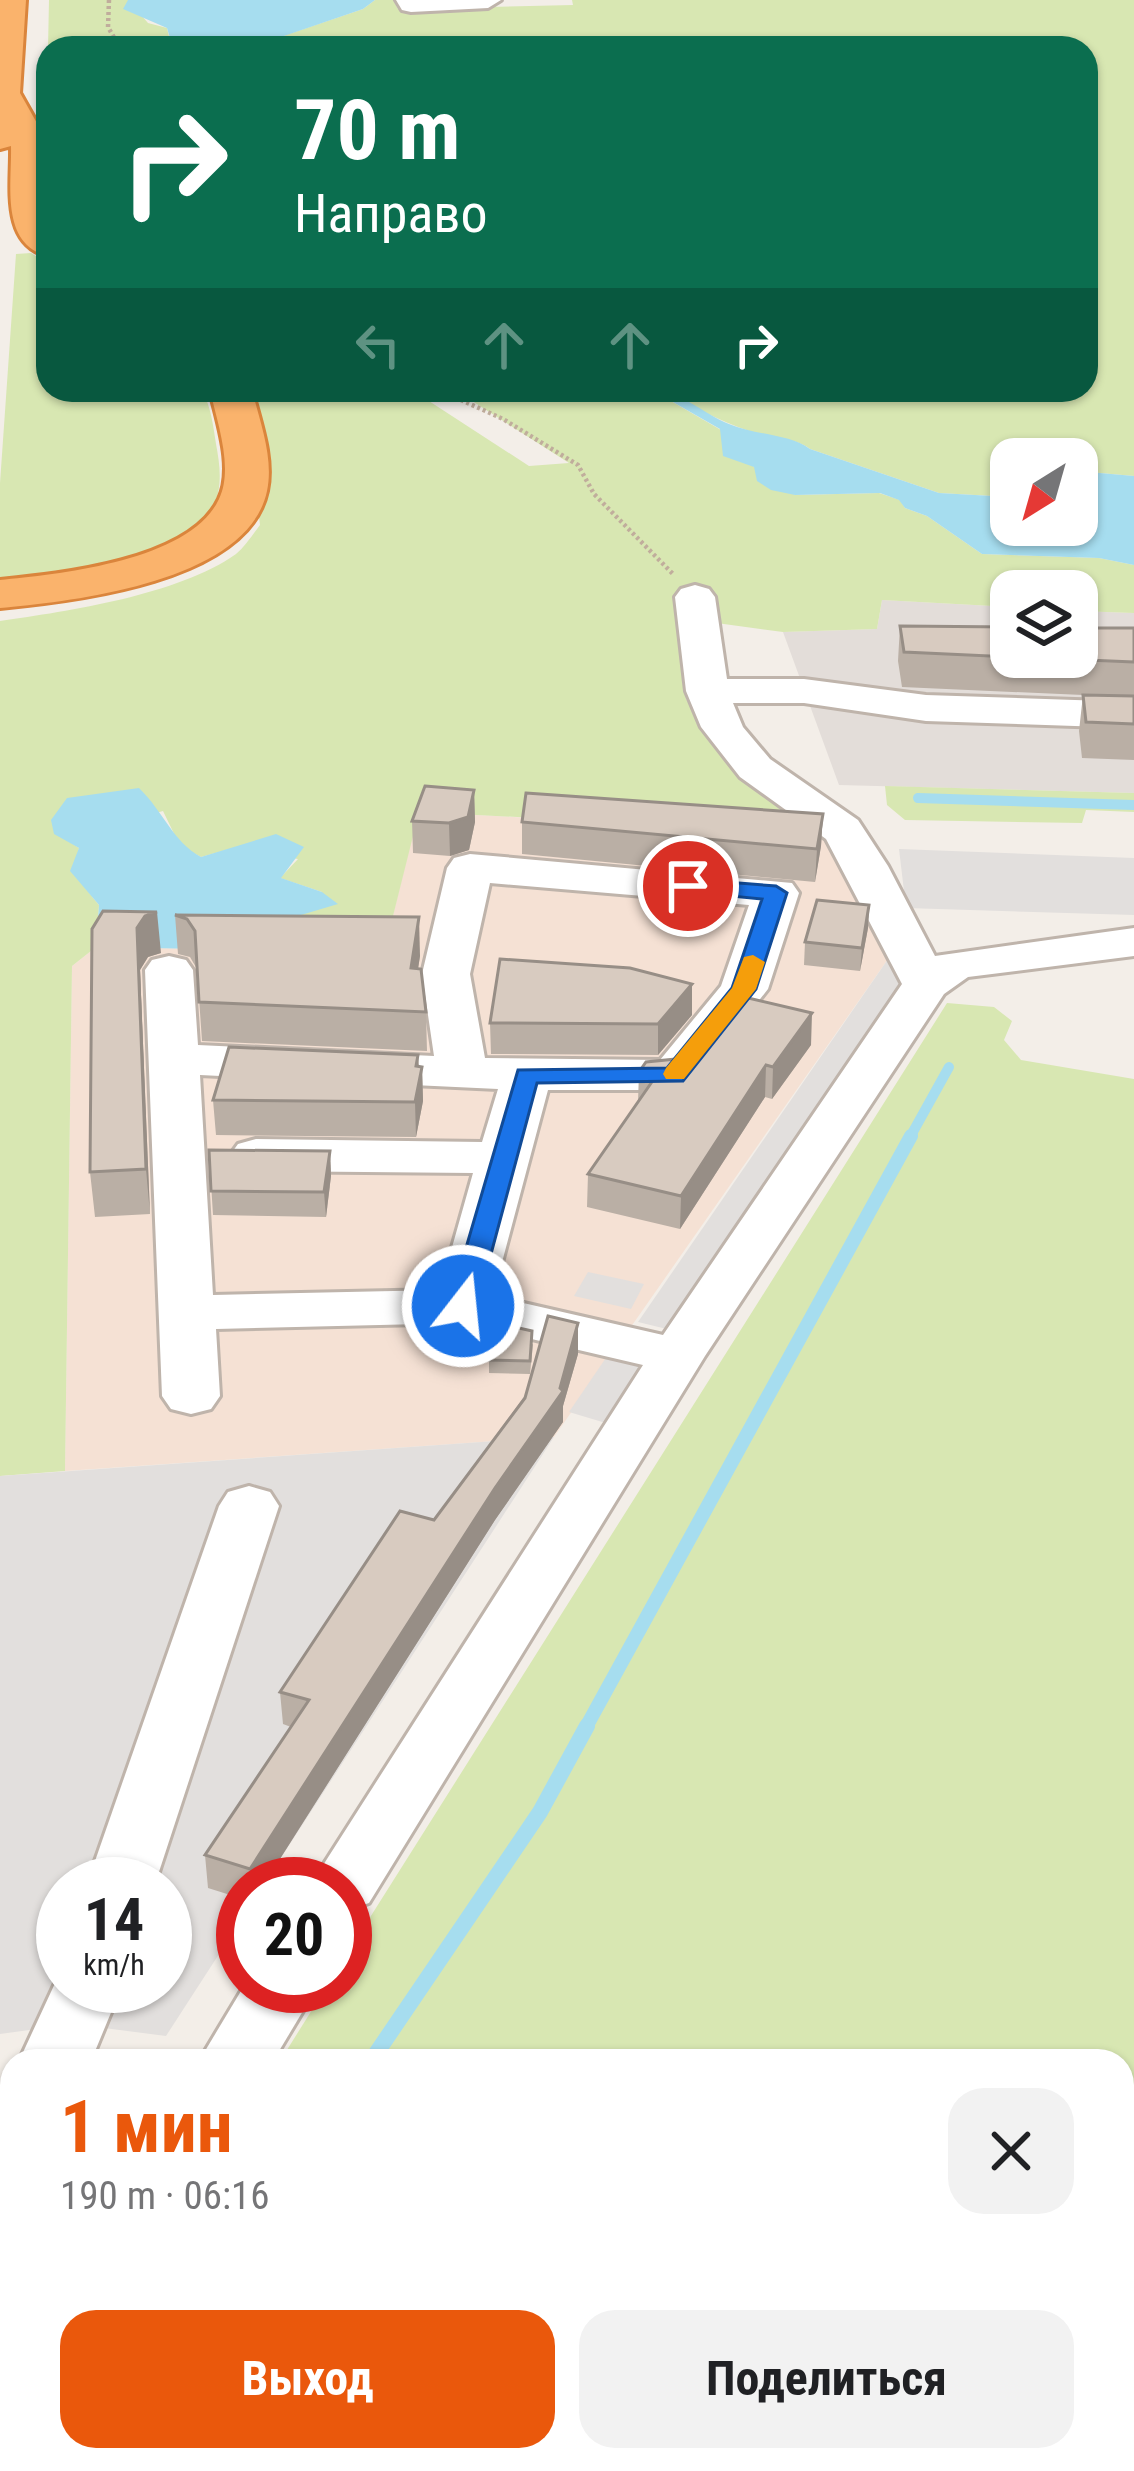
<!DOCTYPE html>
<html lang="ru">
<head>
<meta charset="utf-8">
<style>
  body { margin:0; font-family:"Roboto Condensed",sans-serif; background:#f2f2f2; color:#202124; height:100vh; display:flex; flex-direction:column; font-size:45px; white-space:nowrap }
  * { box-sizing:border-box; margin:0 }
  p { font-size:39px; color:#757577 }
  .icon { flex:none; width:66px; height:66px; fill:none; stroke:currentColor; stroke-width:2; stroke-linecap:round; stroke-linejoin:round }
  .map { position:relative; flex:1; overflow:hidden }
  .drawer { position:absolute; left:0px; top:2049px; width:1134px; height:423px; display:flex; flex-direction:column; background:#fff; border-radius:36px 36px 0 0; box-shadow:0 3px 9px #0004 }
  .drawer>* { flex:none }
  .hud { position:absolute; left:36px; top:36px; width:1062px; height:366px; border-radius:36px; box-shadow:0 3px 9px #0004; background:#0b6e4f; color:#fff; overflow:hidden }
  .needle { width:78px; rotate:217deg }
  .controls { position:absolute; left:990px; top:438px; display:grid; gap:24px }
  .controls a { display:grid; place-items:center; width:108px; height:108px; border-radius:24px; background:#fff; box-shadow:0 3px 9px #0004; font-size:60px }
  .speed { position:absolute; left:36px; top:1857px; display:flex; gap:24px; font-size:60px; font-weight:700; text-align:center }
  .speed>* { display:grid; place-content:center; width:156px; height:156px; border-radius:50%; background:#fff; box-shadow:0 3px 9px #0004; line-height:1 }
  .speed small { font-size:30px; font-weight:400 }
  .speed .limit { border:18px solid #d22; background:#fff; color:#111 }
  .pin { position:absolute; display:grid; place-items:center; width:102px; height:102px; color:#fff; margin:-51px; border:6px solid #fff; border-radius:50%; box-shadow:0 3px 12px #0007 }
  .me { position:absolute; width:132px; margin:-66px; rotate:16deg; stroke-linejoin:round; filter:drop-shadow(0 0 9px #0008) }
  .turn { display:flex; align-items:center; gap:42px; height:252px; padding:0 60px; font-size:54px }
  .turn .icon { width:156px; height:156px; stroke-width:2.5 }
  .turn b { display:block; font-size:84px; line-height:102px }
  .lanes { display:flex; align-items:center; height:114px; padding:0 60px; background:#0003; justify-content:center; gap:60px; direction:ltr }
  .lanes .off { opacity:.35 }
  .round { display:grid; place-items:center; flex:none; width:126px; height:126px; border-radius:36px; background:#f2f2f2 }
  .head { display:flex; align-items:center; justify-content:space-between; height:204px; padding:0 60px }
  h1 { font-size:72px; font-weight:700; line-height:90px; color:#ea580c }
  .primary-button { display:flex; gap:24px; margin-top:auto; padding:24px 60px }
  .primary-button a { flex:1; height:138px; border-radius:36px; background:#ea580c; color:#fff; font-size:48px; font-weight:700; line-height:138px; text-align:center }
  .primary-button a+a { background:#f2f2f2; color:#202124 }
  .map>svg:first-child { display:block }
  .commercial { fill:#f5e1d4 }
  .industrial { fill:#e3ddd9 }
  .green { fill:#d8e7b2 }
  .parking { fill:#e2dfdd; fill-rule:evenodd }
  .water { fill:#a6ddef }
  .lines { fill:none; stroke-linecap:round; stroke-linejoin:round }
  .stream-far2 { stroke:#a6ddef; stroke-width:10 }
  .stream-far1 { stroke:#a6ddef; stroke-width:14 }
  .stream { stroke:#a6ddef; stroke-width:16 }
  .minor-casing { stroke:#bfb4ab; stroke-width:6 }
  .highway-casing { stroke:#da853c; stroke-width:6 }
  .path { stroke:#c0ad9c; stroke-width:4.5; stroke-dasharray:3 3; stroke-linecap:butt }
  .minor { fill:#fff; fill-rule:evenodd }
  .highway { fill:#fab36c; fill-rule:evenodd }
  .wall { fill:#baafa5 }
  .shaded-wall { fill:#978e86 }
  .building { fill:#d8cbc0; stroke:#978e86; stroke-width:3 }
  .route { fill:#1a73e8; stroke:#114b97; stroke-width:3 }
  .slow { fill:#f59e0b }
</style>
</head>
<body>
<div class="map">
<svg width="1134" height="2471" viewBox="0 0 1134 2471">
  <rect width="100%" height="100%" fill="#f3eee8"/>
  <polygon class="commercial" points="418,812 824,833 888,959 554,1437 65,1471 72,966 96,947 384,952"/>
  <polygon class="industrial" points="882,600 1011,607 1011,657 1077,657 1077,611 1134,613 1134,793 839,785 783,632 877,629"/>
  <g class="green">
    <polygon points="49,0 128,0 148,23 167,28 171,45 180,48 48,48"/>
    <path d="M375,0H393L398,9L573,5L572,0H1134V476L1077,471V459H1011V497L939,493L810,449C796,438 781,441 764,436C730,425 697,411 667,390H1086V48H247L363,9Z"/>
    <path d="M31,253L48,264V390H202C211,407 213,425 216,444C220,465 223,487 213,508C188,562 53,578 0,587V483L16,254Z"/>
    <path d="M244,390H412L529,466L569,463L455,390H652L721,430L754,467L795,495L879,493L900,500L905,508L927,516L982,554L1099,558L1134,565V613L1077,611V591H1011V607L882,600L877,629L783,632L680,618L686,699L717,747L824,833L419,812L384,952L202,949L322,892L280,878L298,859L230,849L201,857L180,846L163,811L65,839L79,848C74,872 84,888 99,905L96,947L72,966L65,1471L0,1476V621C69,611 178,595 236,554C245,547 253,534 260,525Z"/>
    <polygon points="885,786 1134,793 1134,812 1086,810 1082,823 905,820 887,805"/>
    <polygon points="947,1003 994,1007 1012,1021 1004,1040 1021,1060 1134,1079 1134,2471 21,2471 28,2460 1122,2460 1122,2061 280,2061 327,1986 345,1986 345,1957"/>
  </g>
  <g class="parking">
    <polygon points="899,849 1134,858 1134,915 906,908"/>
    <polygon points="888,959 904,976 679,1332 638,1322"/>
    <polygon points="588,1272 644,1284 631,1309 574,1296"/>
    <polygon points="612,1349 652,1360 609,1424 569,1412"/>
    <path d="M554,1437L264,1884H243V1917L166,2036L73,2024L0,2034V1476ZM63,1884H165V1986H63Z"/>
  </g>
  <g class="water">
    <polygon points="128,0 375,0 363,9 252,47 172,45 167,28 123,9"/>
    <path d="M652,390C679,390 704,414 729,424C754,435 790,434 810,449L939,493L1011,497V525H1077V471L1134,476V565L1099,558L982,554L927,516L905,508L899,500L880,493L795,495L771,490L757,481L754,467L723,456L720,429Z"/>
    <path d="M139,788C163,811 173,842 201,857L276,834L304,847L281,878L322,892L338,904L301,915L245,922L202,949L96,947L99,905L70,871L79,848L54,834L51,820L67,798Z"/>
  </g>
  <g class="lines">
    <g class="stream-far2">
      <polyline points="918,798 1134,805"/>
      <polyline points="909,1139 949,1067"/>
    </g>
    <polyline class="stream-far1" points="585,1729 911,1136"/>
    <g class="stream">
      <polyline points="371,2061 540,1812 587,1726"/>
      <polyline points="129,2471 133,2460"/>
    </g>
    <defs>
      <g id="minor">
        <polygon points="396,0 501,0 488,8 411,12 402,10"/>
        <path d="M695,585L709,589L715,597L727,679H804L926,695L1134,702V728L926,721L804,703H733L743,727L770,759L858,820L888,866L935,956L1134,928V956L968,977L944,994L705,1356L369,1903L345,1911V1884H311L643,1365L463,1323L216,1329L220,1396L211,1409L191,1414L171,1409L162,1396L145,970L152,960L169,956L186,960L193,970L198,1045L434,1056L422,974L447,868L454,858L470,854L792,883L799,893L768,989L692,1086L674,1090H548L493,1296L663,1335L902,984L826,839L740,777L701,727L686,691L675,597L681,589ZM490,883L749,905L721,986L660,1060L485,1058L470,974ZM200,1075L498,1089L482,1142L256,1139L238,1144L230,1155L238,1166L256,1171L473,1173L440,1290L213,1295Z"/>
        <polygon points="249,1486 270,1492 279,1506 155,1884 87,1884 219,1506 228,1492"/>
        <polygon points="63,1966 63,1986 122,1986 91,2061 19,2061"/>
        <polygon points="244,1986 318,1986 273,2061 199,2061"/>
        <polygon points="12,2121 12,2203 0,2207 0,2125"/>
        <polygon points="12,2374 12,2458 0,2463 0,2378"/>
      </g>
      <g id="highway">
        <path d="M0,0H26L20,93L47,141L48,256C0,244 12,185 11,146L0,149Z"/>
        <path d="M210,390H252C260,422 274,458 267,491C248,582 74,601 0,608V580C60,574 190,561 219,499C234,468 217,422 210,390Z"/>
      </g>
    </defs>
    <use href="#minor" class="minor-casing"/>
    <use href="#highway" class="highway-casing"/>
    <g class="path">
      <polyline points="109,0 108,27 120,48"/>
      <polyline points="439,390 503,419 578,465 594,494 673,574"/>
    </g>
    <use href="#minor" class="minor"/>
    <use href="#highway" class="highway"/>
  </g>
  <g class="wall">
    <polygon points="900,626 1134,628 1134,760 1082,758 1079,731 1083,695 902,687 898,661"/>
    <polygon points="474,790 475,822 469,850 450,856 413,853 412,821"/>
    <polygon points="823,814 821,846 815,882 522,854 522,822"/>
    <polygon points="869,905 868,928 860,971 804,965 805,942"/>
    <polygon points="175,915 420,956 418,969 426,1012 427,1051 202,1041 197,969 190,957 178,954"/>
    <polygon points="92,929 161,953 148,957 140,970 150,1214 95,1217 90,1172"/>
    <polygon points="692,1015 658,1055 491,1054 490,1023"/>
    <polygon points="811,1045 772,1099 765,1097 680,1229 587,1207 588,1174 638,1102 639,1072"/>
    <polygon points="418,1055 419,1067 422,1067 423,1101 416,1137 216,1135 213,1100"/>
    <polygon points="209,1150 330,1151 331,1176 326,1217 213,1215"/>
    <polygon points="578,1323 578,1354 563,1406 563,1422 495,1520 264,1884 243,1884 243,1899 208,1888 205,1855 291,1727 283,1724 280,1692 434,1520"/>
    <polygon points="533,1344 530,1374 489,1373 489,1360"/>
  </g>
  <g class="shaded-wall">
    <polygon points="474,790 475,822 469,850 450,856 449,823"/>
    <polygon points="823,814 821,846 815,882 817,849"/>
    <polygon points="869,905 868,928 860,971 862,948"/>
    <polygon points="157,912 161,953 148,957 140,970 150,1214 146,1169 137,928 145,916"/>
    <polygon points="419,917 420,956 412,1007 411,968"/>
    <polygon points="692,984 692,1015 658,1055 658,1024"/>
    <polygon points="812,1013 811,1045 772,1099 773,1067"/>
    <polygon points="418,1055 419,1082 422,1067 423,1101 416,1137 415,1102 416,1066"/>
    <polygon points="766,1065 765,1097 680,1229 681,1196"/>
    <polygon points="330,1151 331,1176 326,1217 324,1192"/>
    <polygon points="578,1323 578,1354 563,1406 563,1422 495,1520 264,1884 251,1884 250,1869 560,1388"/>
  </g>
  <g class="building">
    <polygon points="900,626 1011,627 1011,657 904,652"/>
    <polygon points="1077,628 1134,628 1134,662 1016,657 1077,657"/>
    <polygon points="1083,695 1134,696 1134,724 1086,722"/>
    <polygon points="425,786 474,790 468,817 449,823 412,821"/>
    <polygon points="526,793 823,814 817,849 522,822"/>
    <polygon points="817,900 869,905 862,948 805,942"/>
    <polygon points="103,911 157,912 145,916 137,928 146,1169 90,1172 92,929"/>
    <polygon points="175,915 419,917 411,968 421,969 426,1012 199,1002 195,931 187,919"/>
    <polygon points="500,959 630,968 692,984 658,1024 490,1023"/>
    <polygon points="744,997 812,1013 773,1067 766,1065 681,1196 588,1174 656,1076 639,1072 646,1062 696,1057"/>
    <polygon points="229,1047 418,1055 416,1066 422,1067 415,1102 213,1100"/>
    <polygon points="209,1150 330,1151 324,1192 211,1191"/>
    <polygon points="548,1316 578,1323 560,1388 563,1391 495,1488 250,1869 205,1855 309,1700 280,1692 400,1511 434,1520 525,1398"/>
    <polygon points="493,1322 532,1331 530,1361 489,1360"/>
  </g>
  <polygon class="route" points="688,879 776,886 787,893 756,989 683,1081 537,1083 477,1306 473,1312 453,1312 449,1306 518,1070 667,1068 732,988 762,899 680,891 680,881"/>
  <polygon class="slow" points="753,955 765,962 756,989 684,1079 666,1079 663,1074 666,1068 732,988 744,957"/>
</svg>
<div class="controls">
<a><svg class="needle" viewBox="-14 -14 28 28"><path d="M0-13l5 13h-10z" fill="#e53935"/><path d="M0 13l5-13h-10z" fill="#757577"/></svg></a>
<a><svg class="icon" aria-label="layers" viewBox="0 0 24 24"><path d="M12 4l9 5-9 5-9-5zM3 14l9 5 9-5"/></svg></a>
</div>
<div class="speed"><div>14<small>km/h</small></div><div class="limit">20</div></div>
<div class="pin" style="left:688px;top:886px;background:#d93025"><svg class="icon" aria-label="arrive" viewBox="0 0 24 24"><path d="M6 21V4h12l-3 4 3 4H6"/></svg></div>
<svg class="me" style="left:463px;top:1306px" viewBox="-20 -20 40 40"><circle r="17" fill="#1a73e8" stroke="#fff" stroke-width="3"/><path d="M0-11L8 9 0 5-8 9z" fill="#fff"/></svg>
<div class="hud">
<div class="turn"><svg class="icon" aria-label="right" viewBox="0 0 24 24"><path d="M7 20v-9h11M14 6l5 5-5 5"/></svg><div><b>70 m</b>Направо</div></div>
<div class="lanes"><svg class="icon off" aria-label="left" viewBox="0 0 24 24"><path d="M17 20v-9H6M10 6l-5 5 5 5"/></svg><svg class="icon off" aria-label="ahead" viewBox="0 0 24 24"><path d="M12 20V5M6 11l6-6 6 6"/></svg><svg class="icon off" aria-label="ahead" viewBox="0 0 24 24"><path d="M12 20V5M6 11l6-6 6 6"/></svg><svg class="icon" aria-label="right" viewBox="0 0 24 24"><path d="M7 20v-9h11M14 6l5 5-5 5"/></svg></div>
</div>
<section class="drawer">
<div class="head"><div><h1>1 мин</h1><p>190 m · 06:16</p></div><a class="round"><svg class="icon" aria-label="close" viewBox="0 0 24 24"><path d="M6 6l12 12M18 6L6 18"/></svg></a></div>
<div class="primary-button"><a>Выход</a><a>Поделиться</a></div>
</section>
</div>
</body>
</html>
